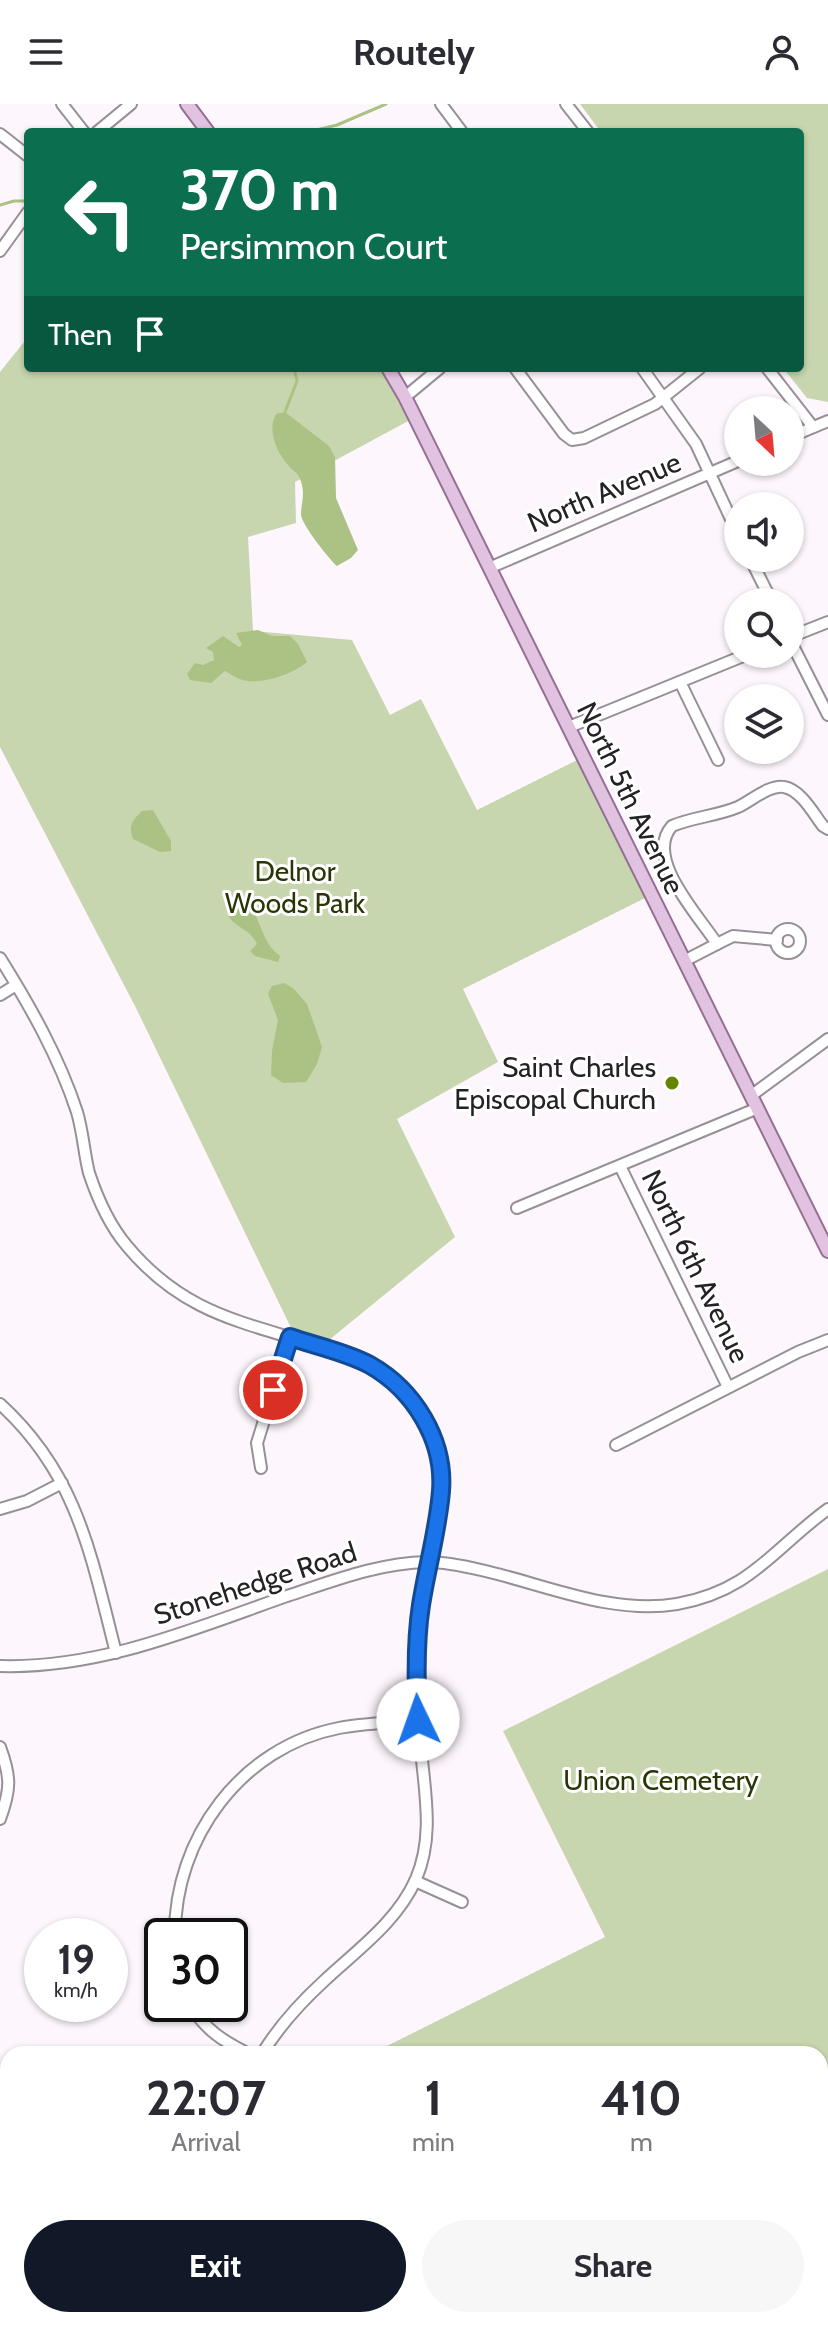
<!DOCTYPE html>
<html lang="en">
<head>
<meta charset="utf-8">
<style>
  body { margin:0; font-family:Cabin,sans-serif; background:#f7f7f7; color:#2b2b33; height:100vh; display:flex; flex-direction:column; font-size:30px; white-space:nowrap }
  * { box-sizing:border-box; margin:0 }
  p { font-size:26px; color:#7c7c81 }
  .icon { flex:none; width:44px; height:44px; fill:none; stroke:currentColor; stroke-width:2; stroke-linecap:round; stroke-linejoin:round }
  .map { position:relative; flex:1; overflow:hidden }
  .drawer { position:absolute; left:0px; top:1942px; width:828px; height:282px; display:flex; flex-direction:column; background:#fff; border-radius:24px 24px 0 0; box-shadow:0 2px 6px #0004 }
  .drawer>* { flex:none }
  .hud { position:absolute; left:24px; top:24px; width:780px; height:244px; border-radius:8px; box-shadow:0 2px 6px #0004; background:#0b6e4f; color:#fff; overflow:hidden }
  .needle { width:52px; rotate:154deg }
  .fabs { position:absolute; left:724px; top:292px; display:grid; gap:16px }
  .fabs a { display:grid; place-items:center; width:80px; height:80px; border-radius:50%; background:#fff; box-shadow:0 2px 6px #0004; font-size:40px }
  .speed { position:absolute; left:24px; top:1814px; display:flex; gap:16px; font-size:40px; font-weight:700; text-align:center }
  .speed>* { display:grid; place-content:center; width:104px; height:104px; border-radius:50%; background:#fff; box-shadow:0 2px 6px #0004; line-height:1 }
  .speed small { font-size:20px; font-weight:400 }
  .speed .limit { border:4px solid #111; border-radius:12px; background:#fff; color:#111 }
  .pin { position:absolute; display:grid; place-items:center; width:68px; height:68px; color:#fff; margin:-34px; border:4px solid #fff; border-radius:50%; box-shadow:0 2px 8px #0007 }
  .me { position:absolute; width:88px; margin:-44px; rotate:357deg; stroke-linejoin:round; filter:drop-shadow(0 0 6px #0008) }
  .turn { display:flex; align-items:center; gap:28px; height:168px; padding:0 24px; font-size:36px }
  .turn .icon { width:104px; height:104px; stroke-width:2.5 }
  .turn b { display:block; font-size:56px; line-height:68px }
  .then { display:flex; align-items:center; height:76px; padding:0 24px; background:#0003; gap:16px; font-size:30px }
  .eta { display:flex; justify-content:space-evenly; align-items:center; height:136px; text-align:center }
  .eta b { font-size:48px; font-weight:800; line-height:56px }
  .cta { display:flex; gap:16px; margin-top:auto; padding:16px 24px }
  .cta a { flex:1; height:92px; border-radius:48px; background:#111827; color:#fff; font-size:32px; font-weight:800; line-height:92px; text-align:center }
  .cta a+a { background:#f7f7f7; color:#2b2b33 }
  header { display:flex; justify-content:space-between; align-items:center; height:104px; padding:0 24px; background:#fff; font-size:36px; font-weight:800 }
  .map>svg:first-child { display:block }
  .green { fill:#c7d6ae }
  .water { fill:#abc284 }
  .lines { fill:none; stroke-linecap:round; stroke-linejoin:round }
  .stream { stroke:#abc284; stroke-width:3 }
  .minor-casing { stroke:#979096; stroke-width:14 }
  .major-casing { stroke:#947092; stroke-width:16 }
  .minor { stroke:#fff; stroke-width:10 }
  .major { stroke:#e2c2e1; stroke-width:12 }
  .route-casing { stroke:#114b97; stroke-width:20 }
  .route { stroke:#1a73e8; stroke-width:14 }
  .poi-dot { fill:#648500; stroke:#fff; stroke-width:3 }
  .labels { text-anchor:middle; stroke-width:6; stroke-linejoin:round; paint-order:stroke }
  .street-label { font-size:28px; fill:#252225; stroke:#fff }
  .park-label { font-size:28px; fill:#283606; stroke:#fff }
  .poi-label { font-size:28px; fill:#252225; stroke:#fff; text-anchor:end }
</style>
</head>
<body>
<header><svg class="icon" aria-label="menu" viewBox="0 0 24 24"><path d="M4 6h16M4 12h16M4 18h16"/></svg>Routely<svg class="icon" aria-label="person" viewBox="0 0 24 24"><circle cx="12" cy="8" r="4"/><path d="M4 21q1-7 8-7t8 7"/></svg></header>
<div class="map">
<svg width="828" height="2223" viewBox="0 0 828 2223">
  <rect width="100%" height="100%" fill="#fef6fd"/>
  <g class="green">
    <polygon points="580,0 828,0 828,298 807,294 783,264 800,264 800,28 601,28"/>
    <polygon points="28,233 28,264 384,264 412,315 295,378 296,419 248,433 253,527 352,536 390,611 421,595 477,706 579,655 647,793 463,885 498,958 397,1015 455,1133 323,1241 295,1232 136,904 0,643 0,268"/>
    <polygon points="828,1465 828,2223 499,2223 494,2216 820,2216 820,1950 371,1950 605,1833 503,1627"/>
    <polygon points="8,1985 8,2216 191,2216 195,2223 0,2223 0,1989"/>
  </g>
  <g class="water">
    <path d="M285,308L329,342L335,353L336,394L358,446L351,454L337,462C329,455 302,421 301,411C301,398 306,390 300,375C298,368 292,367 288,361C276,347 267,326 276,310Z"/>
    <path d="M258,526L272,532H290L298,540L307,558C293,570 262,581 243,576C237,575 231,570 225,567L211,579L190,576L187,570L195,559L203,561L214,556L213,548L206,544L223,532L239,543L242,541L236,529Z"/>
    <path d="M153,706L171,737V747L160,748L133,735C128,721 132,717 142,707Z"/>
    <path d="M234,792C266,807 255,833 280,852L278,858L255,852L250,847L257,840C248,820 225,825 226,797Z"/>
    <polygon points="284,879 293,884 307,900 322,943 317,960 306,978 283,979 271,971 272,947 278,916 268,890 272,882"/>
  </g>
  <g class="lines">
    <g class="stream">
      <polyline points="308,28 337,21 386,0"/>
      <polyline points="0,101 14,97 28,97"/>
      <polyline points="285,308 297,277 294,264"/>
    </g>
    <defs>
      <g id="minor">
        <polyline points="62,0 84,28"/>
        <polyline points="441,0 462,28"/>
        <polyline points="566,0 588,28"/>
        <polyline points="97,28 131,0"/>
        <polyline points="0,30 28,52"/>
        <polyline points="0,147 28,108"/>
        <polyline points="515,264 564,330 572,336 584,334 655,300 700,264"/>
        <polyline points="642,264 696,340 738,430"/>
        <polyline points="767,264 813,323"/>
        <polyline points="405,293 440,264"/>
        <polyline points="790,333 828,317"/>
        <polyline points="750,454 772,498"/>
        <polyline points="489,464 738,357"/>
        <polyline points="790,533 828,518"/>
        <polyline points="790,536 828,611"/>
        <polyline points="680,578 718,656"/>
        <polyline points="569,623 748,550"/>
        <circle cx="788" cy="837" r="12"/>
        <polyline points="717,840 733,832 777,836"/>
        <path d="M0,854C30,902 59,953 77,1008C83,1028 84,1049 89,1069C97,1093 110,1122 127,1142C183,1209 240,1217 318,1242C342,1250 367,1257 387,1272C418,1295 435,1329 440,1366C444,1393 436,1421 431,1447C425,1477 419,1506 417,1536C415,1573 418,1609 421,1646C425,1690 434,1733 416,1775C397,1818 357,1846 324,1877C300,1899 279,1922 262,1950"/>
        <path d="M684,857L717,840C700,813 643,754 672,722C693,713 717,712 738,703C751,697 770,680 784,683C801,686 813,709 823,722L828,725"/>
        <polyline points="0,891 16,881"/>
        <polyline points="752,991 828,935"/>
        <polyline points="620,1062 728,1283"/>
        <polyline points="517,1104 758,1004"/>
        <path d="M0,1300C78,1371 91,1452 116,1549"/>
        <polyline points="616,1341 798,1248 828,1236"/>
        <polyline points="261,1364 257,1339 290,1233"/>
        <polyline points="0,1405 27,1397 62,1379"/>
        <path d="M0,1562C100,1565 193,1525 287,1492C333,1477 378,1459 427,1458C445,1458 464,1462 481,1466C544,1480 611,1511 677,1500C751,1487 773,1445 828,1405"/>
        <path d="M0,1643C11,1673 11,1685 0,1715"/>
        <polyline points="415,1777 462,1798"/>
        <path d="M175,1832C174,1735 241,1643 339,1624C365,1619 392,1619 418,1616"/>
        <path d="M189,1900C206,1926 221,1936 249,1950"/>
        <polyline points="333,2216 341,2223"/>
      </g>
      <g id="major">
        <polyline points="187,0 208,28"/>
        <polyline points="388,264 405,293 828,1147"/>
      </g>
    </defs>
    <use href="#minor" class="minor-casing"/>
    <use href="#major" class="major-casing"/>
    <use href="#minor" class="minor"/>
    <use href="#major" class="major"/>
  </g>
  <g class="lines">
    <defs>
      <path id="route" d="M273,1286L290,1233C316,1242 346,1248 370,1261C414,1286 445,1336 441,1387C438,1425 427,1463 421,1501C415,1539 416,1578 418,1616"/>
    </defs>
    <use href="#route" class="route-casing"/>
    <use href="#route" class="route"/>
  </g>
  <circle class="poi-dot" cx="672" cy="979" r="8"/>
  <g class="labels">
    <g class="street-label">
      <text transform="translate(604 388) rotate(-23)" y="10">North Avenue</text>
      <text transform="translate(631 694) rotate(64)" y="10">North 5th Avenue</text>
      <text transform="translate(696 1162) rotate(64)" y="10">North 6th Avenue</text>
      <text transform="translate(255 1479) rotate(-18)" y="10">Stonehedge Road</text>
    </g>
    <g class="park-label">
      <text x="295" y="777">Delnor<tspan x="295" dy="32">Woods Park</tspan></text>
      <text x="661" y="1686">Union Cemetery</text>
    </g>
    <g class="poi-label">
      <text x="656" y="973">Saint Charles<tspan x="656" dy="32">Episcopal Church</tspan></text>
    </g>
  </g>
</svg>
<div class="fabs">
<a><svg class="needle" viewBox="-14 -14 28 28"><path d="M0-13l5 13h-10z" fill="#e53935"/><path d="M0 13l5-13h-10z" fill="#7c7c81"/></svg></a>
<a><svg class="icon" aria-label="sound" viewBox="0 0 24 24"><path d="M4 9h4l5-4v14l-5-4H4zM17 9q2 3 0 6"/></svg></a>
<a><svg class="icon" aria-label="search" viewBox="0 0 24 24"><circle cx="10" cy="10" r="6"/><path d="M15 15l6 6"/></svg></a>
<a><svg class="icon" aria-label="layers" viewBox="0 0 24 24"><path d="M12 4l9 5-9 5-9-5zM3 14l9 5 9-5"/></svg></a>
</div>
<div class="speed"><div>19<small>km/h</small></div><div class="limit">30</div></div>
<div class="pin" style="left:273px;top:1286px;background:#d93025"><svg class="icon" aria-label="arrive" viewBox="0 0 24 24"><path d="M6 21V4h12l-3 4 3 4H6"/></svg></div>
<svg class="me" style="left:418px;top:1616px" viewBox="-20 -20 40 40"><circle r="19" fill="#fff"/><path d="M0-13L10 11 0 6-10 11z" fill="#1a73e8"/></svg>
<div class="hud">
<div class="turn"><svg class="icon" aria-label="left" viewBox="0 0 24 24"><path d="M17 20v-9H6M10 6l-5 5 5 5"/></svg><div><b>370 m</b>Persimmon Court</div></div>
<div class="then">Then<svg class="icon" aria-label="arrive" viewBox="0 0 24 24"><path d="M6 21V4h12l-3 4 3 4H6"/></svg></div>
</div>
<section class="drawer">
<div class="eta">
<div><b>22:07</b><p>Arrival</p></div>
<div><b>1</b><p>min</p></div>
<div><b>410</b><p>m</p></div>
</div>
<div class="cta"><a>Exit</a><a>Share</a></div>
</section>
</div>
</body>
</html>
